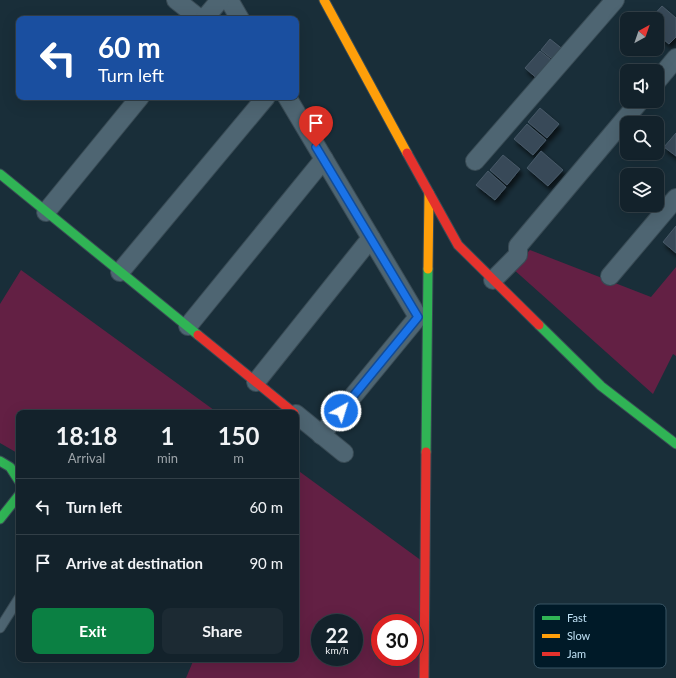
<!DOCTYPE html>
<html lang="en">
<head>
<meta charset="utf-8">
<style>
  body { margin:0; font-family:Lato,sans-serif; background:#1c2a33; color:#f1f3f6; height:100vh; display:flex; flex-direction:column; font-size:15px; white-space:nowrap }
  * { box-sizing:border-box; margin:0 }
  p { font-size:13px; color:#9da4a9 }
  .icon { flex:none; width:22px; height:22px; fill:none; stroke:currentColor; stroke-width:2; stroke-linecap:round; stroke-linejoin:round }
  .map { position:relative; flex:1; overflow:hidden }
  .sheet { position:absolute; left:16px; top:410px; width:283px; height:252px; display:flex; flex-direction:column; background:#13222b; border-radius:8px; box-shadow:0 4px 16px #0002,0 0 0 1px #323f47 }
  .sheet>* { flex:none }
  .top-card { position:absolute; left:16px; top:16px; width:283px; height:84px; border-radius:8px; box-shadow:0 4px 16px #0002,0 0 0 1px #323f47; background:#1a4fa0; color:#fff; overflow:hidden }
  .needle { width:26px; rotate:40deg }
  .controls { position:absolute; left:620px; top:12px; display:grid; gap:8px }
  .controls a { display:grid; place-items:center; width:44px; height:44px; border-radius:8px; background:#13222b; box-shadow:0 4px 16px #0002,0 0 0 1px #323f47; font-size:20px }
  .speed { position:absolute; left:311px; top:614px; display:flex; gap:8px; font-size:20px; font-weight:700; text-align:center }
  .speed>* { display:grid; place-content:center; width:52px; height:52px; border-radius:50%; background:#13222b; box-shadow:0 4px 16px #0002,0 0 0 1px #323f47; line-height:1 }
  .speed small { font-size:10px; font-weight:400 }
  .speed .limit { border:6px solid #d22; background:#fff; color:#111 }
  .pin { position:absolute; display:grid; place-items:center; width:34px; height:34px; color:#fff; margin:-41px -17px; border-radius:50% 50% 50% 0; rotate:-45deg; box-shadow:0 0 4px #0007 }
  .pin .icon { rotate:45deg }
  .me { position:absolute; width:44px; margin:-22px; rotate:39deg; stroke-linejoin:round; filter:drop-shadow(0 0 3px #0008) }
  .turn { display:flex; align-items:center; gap:14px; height:84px; padding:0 16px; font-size:18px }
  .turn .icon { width:52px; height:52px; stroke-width:2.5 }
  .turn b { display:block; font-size:28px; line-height:34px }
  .eta { display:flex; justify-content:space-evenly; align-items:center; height:68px; text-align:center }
  .eta b { font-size:24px; font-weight:700; line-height:28px }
  .action { display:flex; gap:8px; margin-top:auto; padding:8px 16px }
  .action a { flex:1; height:46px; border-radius:8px; background:#0b8043; color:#fff; font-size:16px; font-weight:700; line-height:46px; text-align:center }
  .action a+a { background:#1c2a33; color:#f1f3f6 }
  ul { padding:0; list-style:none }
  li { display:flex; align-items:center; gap:12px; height:56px; padding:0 16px; border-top:1px solid #323f47 }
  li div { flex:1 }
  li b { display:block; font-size:15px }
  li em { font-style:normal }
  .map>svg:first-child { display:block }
  .green { fill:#632044; fill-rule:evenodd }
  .building { fill:#394a58; stroke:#485968; filter:url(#shadow) }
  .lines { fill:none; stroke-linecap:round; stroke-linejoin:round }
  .lane-casing { stroke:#394b55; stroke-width:11 }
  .street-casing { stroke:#394b55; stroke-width:20 }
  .fast-casing { stroke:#394b55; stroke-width:11 }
  .slow-casing { stroke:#394b55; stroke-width:11 }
  .jam-casing { stroke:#394b55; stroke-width:11 }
  .lane { stroke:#4e6572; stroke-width:9 }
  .street { stroke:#4e6572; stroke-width:18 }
  .fast { stroke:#30b455; stroke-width:9 }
  .slow { stroke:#ff9f0a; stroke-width:9 }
  .jam { stroke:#e5322d; stroke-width:9 }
  .route-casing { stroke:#114b97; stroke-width:10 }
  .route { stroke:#1a73e8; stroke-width:7 }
  .key { fill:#001a28; stroke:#395565; stroke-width:1 }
  .key-label { font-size:11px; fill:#bee0f4 }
</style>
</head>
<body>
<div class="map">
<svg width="676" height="678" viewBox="0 0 676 678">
  <defs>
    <filter id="shadow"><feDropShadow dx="2.5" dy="4.5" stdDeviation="2" flood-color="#0009"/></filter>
  </defs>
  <rect width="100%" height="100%" fill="#192e39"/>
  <g class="green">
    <polygon points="530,250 651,297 676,267 676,356 673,354 653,394 512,268"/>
    <polygon points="21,270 218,413 19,413 19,454 0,443 0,304"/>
    <path d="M296,469L422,561L420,678H186L194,659H296ZM320,623H354V657H320ZM380,623H414V657H380Z"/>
  </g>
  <g class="building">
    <polygon points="662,6 676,18 676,37 669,44 657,34 657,19 650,19"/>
    <polygon points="550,39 565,51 556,62 541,50"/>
    <polygon points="540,51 555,63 540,81 525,68"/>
    <polygon points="540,108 559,124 547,138 528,122"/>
    <polygon points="527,124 546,140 533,155 514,139"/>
    <polygon points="676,133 676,156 664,147"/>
    <polygon points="541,151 563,170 548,186 527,168"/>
    <polygon points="503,155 520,169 507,185 490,170"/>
    <polygon points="488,171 506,187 495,200 476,185"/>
    <polygon points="676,226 676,253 663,242"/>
  </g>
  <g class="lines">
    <defs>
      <polyline id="lane" points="0,628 19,598"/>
      <g id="street">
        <polyline points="176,0 200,19"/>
        <polyline points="229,0 240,19"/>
        <polyline points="204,19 220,0"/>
        <polyline points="657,81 676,58"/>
        <polyline points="287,97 418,317 321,435"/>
        <polyline points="475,161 615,0"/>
        <polyline points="46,212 140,97"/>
        <polyline points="120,272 266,97"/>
        <polyline points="610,276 676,198"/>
        <polyline points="493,280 518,255 518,246 640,101"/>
        <polyline points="188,326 324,159"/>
        <polyline points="256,382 371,238"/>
        <polyline points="296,414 344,453"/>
      </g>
      <g id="fast">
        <polyline points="0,174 198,335"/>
        <polyline points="539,325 601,386 676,444"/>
        <polyline points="426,452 428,269"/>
        <polyline points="0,461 10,467 19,481"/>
        <polyline points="0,519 19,495"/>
      </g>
      <g id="slow">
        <polyline points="324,0 407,153"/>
        <polyline points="428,269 429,193"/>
      </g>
      <g id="jam">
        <polyline points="407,153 458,245 539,325"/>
        <polyline points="198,335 294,413"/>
        <polyline points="424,678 426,452"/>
      </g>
    </defs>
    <use href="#lane" class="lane-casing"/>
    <use href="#street" class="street-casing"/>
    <use href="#fast" class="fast-casing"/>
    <use href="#slow" class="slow-casing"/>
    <use href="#jam" class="jam-casing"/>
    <use href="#lane" class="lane"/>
    <use href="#street" class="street"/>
    <use href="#fast" class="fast"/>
    <use href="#slow" class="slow"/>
    <use href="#jam" class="jam"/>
  </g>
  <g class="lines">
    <defs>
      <polyline id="route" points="316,147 418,317 341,411"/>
    </defs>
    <use href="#route" class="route-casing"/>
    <use href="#route" class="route"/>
  </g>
  <rect x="534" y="604" width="132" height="64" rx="6" class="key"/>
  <rect x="542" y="616" width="18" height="4" fill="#30b455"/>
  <rect x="542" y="634" width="18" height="4" fill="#ff9f0a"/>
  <rect x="542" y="652" width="18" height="4" fill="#e5322d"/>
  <g class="key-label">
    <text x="567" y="622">Fast</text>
    <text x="567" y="640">Slow</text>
    <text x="567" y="658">Jam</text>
  </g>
</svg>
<div class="controls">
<a><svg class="needle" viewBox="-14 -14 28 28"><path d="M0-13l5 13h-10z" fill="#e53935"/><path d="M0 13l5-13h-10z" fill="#9da4a9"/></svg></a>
<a><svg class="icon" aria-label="sound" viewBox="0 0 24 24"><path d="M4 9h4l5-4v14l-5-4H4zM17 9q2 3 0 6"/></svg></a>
<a><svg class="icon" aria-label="search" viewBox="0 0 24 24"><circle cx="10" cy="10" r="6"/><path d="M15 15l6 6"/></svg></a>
<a><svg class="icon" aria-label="layers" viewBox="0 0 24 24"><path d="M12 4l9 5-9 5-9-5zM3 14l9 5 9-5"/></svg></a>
</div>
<div class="speed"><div>22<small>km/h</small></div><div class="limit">30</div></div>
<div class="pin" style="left:316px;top:147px;background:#d93025"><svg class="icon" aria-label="arrive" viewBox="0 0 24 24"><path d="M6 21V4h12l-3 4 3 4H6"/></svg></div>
<svg class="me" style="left:341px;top:411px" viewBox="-20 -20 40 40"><circle r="17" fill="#1a73e8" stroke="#fff" stroke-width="3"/><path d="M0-11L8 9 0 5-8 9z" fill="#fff"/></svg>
<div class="top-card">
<div class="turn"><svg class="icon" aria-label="left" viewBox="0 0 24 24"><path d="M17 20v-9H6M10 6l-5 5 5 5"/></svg><div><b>60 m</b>Turn left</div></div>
</div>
<section class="sheet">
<div class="eta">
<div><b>18:18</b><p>Arrival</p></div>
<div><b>1</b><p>min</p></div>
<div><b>150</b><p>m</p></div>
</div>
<ul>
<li><svg class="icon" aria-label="left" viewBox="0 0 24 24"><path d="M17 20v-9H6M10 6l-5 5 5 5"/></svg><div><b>Turn left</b></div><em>60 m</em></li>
<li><svg class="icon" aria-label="arrive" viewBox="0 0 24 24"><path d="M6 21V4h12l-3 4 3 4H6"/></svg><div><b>Arrive at destination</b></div><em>90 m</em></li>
</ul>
<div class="action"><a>Exit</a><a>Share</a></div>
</section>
</div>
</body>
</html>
